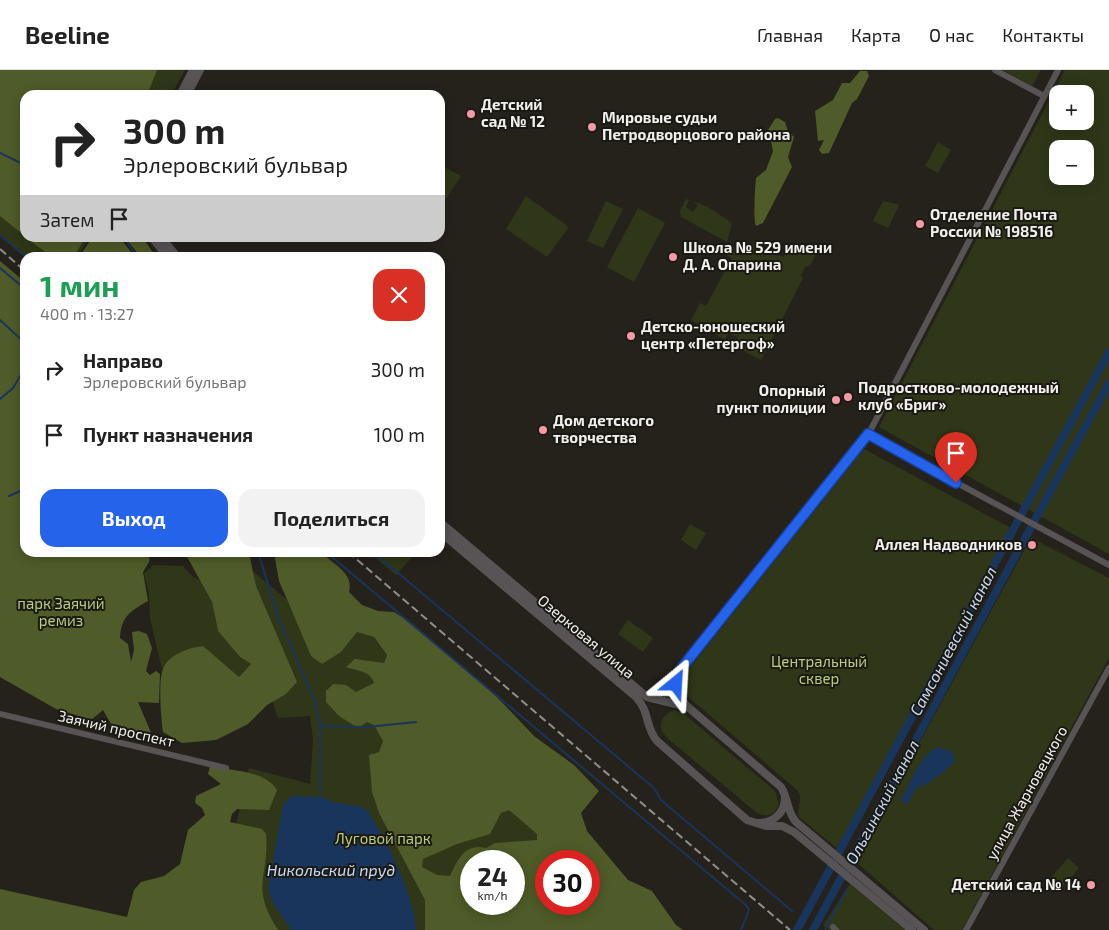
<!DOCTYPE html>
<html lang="ru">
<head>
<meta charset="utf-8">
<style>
  body { margin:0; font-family:"Exo 2",sans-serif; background:#f2f2f2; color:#222; height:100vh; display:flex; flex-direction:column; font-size:19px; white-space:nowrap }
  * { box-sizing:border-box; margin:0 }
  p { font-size:16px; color:#767676 }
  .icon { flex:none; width:28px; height:28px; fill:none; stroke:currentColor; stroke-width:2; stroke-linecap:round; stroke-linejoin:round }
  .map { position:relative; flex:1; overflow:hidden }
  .drawer { position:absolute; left:20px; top:182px; width:425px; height:305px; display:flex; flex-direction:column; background:#fff; border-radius:15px; box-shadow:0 2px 12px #0003 }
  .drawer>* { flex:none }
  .banner { position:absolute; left:20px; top:20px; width:425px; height:152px; border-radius:15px; box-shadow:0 2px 12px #0003; background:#fff; color:#222; overflow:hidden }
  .controls { position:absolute; left:1049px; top:15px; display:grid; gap:10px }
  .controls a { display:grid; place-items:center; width:45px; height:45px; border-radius:10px; background:#fff; box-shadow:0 2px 12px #0003; font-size:25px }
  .speed { position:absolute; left:460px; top:780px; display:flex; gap:10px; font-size:25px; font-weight:700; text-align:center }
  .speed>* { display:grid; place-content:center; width:65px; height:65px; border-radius:50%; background:#fff; box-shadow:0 2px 12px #0003; line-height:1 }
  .speed small { font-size:12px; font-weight:400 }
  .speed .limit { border:8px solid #d22; background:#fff; color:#111 }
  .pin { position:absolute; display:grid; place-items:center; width:42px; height:42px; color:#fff; margin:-51px -21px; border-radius:50% 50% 50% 0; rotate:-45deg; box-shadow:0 0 5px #0007 }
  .pin .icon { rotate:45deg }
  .me { position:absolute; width:55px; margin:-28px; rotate:27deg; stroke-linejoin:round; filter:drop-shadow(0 0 4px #0008) }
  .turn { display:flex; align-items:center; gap:18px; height:105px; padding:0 20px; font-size:22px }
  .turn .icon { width:65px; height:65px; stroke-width:2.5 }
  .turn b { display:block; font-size:35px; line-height:42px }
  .then { display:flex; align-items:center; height:48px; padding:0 20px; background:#0003; gap:10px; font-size:19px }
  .round { display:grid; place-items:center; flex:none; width:52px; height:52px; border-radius:15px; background:#f2f2f2 }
  .overview { display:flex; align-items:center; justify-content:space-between; height:85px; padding:0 20px }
  h1 { font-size:30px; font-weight:700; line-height:38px; color:#1e9e55 }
  .button { display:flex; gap:10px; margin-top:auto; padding:10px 20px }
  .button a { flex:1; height:58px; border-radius:15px; background:#2563eb; color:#fff; font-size:20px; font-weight:700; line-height:58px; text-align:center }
  .button a+a { background:#f2f2f2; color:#222 }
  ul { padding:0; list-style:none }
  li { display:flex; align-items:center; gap:15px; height:65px; padding:0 20px }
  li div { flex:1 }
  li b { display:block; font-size:19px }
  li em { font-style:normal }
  header { display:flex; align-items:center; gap:30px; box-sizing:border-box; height:70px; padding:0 25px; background:#fff; border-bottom:1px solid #e0e0e0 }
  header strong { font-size:24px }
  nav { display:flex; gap:28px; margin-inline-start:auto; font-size:18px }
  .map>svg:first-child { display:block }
  .green { fill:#2f3718; fill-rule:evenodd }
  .forest { fill:#4f5b28; fill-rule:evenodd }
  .water { fill:#19355c }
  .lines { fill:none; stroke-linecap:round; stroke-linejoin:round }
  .stream { stroke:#19355c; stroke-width:2 }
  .canal { stroke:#19355c; stroke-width:8 }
  .minor { stroke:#585456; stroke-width:6 }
  .tertiary { stroke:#585456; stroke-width:8 }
  .rail { stroke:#928f8b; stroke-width:2; stroke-dasharray:8 4; stroke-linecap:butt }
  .route-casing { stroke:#184099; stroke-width:12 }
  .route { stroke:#2563eb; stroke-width:9 }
  .poi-dot { fill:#f49aa6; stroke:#1b1913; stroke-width:2 }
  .labels { text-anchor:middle; stroke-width:4; stroke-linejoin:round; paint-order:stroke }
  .poi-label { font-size:15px; font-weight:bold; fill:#f2f0ec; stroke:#1b1913; text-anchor:start }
  .park-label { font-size:15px; fill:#b9ce7f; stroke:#1b1913 }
  .street-label { font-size:15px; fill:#f2f0ec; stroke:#1b1913 }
  .water-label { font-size:16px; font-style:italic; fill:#c8daf6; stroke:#1b1913 }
</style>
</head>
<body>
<header>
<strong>Beeline</strong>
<nav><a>Главная</a><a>Карта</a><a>О нас</a><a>Контакты</a></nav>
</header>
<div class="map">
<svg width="1109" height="860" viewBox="0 0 1109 860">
  <rect width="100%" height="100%" fill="#25221c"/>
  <g class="green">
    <polygon points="0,0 185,0 171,25 25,25 25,168 89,168 77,187 27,188 0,165"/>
    <polygon points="1003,0 1041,0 1032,16"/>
    <path d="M1065,0H1109V484L879,357ZM1058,24H1085V51H1058ZM1058,79H1085V106H1058Z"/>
    <polygon points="938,72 951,80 938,103 925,96"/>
    <polygon points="440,95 461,106 446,129 440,125"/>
    <polygon points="526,126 569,157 547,187 506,159"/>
    <polygon points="686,129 689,130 686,137 693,142 698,135 693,131 708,137 732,153 727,172 681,147 680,141"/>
    <polygon points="606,131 623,139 603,178 587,171"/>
    <polygon points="883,131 899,135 888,158 873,151"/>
    <polygon points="638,138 665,153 634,212 607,197"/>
    <polygon points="748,172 783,187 788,178 816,184 810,196 805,197 801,205 803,208 761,290 736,277 739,262 737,267 728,263 725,270 691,250 700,233 706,236 732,188 726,185 731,175 738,180 745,196 739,180"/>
    <path d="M864,379L1011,458L839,780L799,747C795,737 805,729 797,720L686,625L681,609Z"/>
    <polygon points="690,454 706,463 696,480 681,470"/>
    <polygon points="1031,468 1109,508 1109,588 962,860 934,860 855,791"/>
    <path d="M221,482L231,483L344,577L357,562L374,567L387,585L384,593L373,592L678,860H212L249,698L310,714L313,670L310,646L278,648ZM471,791H514V834H471ZM546,791H589V834H546Z"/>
    <polygon points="370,483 396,483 398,486 404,487 409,483 416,483 396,505"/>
    <polygon points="153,495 183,496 193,507 200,510 212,532 218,561 240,587 251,594 239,607 202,576 173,587 162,599 150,548 149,523 144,504"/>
    <polygon points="628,550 653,568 643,582 618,564"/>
    <path d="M674,640L684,644L775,721L779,734C775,745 767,748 757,743L666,667C656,655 661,646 674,640Z"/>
    <polygon points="1068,788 1079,798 1059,821 1048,811"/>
    <polygon points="850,814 905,860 829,860 823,855"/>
  </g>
  <g class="forest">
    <polygon points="0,0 157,0 147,25 25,25 25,166 0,146"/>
    <polygon points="860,1 867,1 869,6 857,29 852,33 829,83 822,84 819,80 824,70 818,71 815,41 833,30 842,13 850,13"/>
    <path d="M778,48L785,52L788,61L794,67L788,87L792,97L763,153L756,156C753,150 755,118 756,108L766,100L773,81L771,71L766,63L775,49Z"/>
    <polygon points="27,168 85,168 73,188 52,187"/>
    <polygon points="92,168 120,168 135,187 79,187"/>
    <polygon points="125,168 143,168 156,187 141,187"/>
    <path d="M0,191L25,212V482L150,483L149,492L143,502L148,531C131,541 121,546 120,568L128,574L131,592L134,580L132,562L139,561L147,564L152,578L146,601L150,605L156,601L160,604L159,633L138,632L152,665L111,654L103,640L91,650L56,639L0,607Z"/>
    <path d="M185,483H249L256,516L297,612L286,624L267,635L248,654L216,670L182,673L163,662C161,649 158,610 163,599C169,584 188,578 203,576L239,607L251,594L240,587L218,561L212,532Z"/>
    <path d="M274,483H322C334,495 354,503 349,522L362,535L378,541L394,542L413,554L497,627L534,666L574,695L599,721L581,743L587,761L628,810L652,821L676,855L683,860H425V830L379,743L372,722L369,685L379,682L383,671L374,655L367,652L358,658L339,646L326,632V621L333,614L346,615L356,622L374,613C370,600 356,601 346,597L355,589L384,593L387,585L374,567L357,562L341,582L322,594L311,586L289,534L279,511ZM509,740L537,764V770L495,773L486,778C465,773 458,789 450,806L437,805L422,797L423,789L457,774L490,764L501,743ZM471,791H514V834H471ZM546,791H589V834H546Z"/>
    <path d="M210,696C231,701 265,700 277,720L269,740L237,739L232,744L230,752L262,759L266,764C270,807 249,815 278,860H0V819L127,847L134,820L141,812L164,806L180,794L188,760L205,745L202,738L195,733L196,726L221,714L208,704Z"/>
  </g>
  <g class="water">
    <path d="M937,677L952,681L955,692C943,702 931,714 916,718L909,732L903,734L901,729C911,712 919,687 937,677Z"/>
    <path d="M294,726L323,727L332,732L363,737L367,740C386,769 414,825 416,860H291L272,831L268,818L283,735L289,728Z"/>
  </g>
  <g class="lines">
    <g class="stream">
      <polyline points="0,83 25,95"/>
      <polyline points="0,165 27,188"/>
      <polyline points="124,168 138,188"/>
      <polyline points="0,198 25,219"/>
      <polyline points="0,250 25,273"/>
      <polyline points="0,329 13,318 25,298"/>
      <polyline points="9,426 25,419"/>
      <polyline points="258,482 279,549 315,632 320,651 320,723"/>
      <polyline points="326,482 747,836 749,840 741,860"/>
      <polyline points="373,482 654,718 661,730 792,841"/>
      <polyline points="321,656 367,657 416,652"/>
      <polyline points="825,860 847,819"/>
    </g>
    <g class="canal">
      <polyline points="797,860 1109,282"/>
      <polyline points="813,860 1109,313"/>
    </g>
    <g class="minor">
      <polyline points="995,0 1044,26"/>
      <polyline points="868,365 1109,495"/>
      <polyline points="680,602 676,617 688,637"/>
      <polyline points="654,630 680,600 868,365 1058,0"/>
      <polyline points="0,644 226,698"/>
      <polyline points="833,857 836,860"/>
      <polyline points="966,860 1109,598"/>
    </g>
    <g class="tertiary">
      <polyline points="180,25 193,0"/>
      <polyline points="187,25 200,0"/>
      <polyline points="152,168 169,188"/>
      <polyline points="162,168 178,188"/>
      <path d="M440,452L647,627L688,637L781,717C788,728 787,742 796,752L924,860"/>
      <path d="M440,462L636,627C650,642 645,657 657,671L747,750L766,756H782L794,762L912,860"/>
      <path d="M758,753C773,753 785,743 785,728"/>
    </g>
    <g class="rail">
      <polyline points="0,179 25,201"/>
      <polyline points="348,482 790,860"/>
    </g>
  </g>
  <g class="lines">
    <defs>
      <polyline id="route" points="676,614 680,600 868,364 956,413"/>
    </defs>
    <use href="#route" class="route-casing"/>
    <use href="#route" class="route"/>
  </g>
  <g class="poi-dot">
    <circle cx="471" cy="44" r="5"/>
    <circle cx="592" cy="57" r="5"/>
    <circle cx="920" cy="154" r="5"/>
    <circle cx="673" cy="187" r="5"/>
    <circle cx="631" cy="266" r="5"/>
    <circle cx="848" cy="327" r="5"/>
    <circle cx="836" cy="330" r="5"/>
    <circle cx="543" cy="360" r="5"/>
    <circle cx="1032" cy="475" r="5"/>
    <circle cx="1091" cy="815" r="5"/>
  </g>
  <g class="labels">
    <g class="poi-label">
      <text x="481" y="40">Детский<tspan x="481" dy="17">сад № 12</tspan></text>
      <text x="602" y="53">Мировые судьи<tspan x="602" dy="17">Петродворцового района</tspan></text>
      <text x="930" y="150">Отделение Почта<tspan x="930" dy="17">России № 198516</tspan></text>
      <text x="683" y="183">Школа № 529 имени<tspan x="683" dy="17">Д. А. Опарина</tspan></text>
      <text x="641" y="262">Детско-юношеский<tspan x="641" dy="17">центр «Петергоф»</tspan></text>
      <text x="858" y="323">Подростково-молодежный<tspan x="858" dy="17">клуб «Бриг»</tspan></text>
      <text x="826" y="326" text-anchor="end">Опорный<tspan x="826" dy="17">пункт полиции</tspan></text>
      <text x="553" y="356">Дом детского<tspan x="553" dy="17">творчества</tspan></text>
      <text x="1022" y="480" text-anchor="end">Аллея Надводников</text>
      <text x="1081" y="820" text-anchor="end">Детский сад № 14</text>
    </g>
    <g class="park-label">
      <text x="61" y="539">парк Заячий<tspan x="61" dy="17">ремиз</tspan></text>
      <text x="819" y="597">Центральный<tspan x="819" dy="17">сквер</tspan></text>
      <text x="383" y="774">Луговой парк</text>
    </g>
    <g class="street-label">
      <text transform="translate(586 567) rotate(40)" y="5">Озерковая улица</text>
      <text transform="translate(116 659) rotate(13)" y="5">Заячий проспект</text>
      <text transform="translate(1027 723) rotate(-61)" y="5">улица Жарновецкого</text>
    </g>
    <g class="water-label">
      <text transform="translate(953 571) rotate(-62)" y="6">Самсониевский канал</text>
      <text transform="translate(882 732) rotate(-62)" y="6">Ольгинский канал</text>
      <text x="331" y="806">Никольский пруд</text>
    </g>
  </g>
</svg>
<div class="controls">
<a>+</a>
<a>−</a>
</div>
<div class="speed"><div>24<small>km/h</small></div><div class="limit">30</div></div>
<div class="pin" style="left:956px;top:413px;background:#d93025"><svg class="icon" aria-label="arrive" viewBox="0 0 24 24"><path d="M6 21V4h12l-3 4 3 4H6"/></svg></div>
<svg class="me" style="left:676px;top:614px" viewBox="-20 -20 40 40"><path d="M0-17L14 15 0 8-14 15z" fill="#2563eb" stroke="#fff" stroke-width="4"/></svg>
<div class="banner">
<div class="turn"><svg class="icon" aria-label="right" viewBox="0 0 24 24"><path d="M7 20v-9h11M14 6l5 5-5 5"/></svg><div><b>300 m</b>Эрлеровский бульвар</div></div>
<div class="then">Затем<svg class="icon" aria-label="arrive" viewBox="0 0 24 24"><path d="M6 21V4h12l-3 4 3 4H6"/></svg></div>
</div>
<section class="drawer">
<div class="overview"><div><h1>1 мин</h1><p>400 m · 13:27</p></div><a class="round" style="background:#d93025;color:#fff"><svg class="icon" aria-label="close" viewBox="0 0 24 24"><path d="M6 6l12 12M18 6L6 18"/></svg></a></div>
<ul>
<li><svg class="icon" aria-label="right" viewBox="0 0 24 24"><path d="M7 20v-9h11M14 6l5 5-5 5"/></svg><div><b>Направо</b><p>Эрлеровский бульвар</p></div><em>300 m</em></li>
<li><svg class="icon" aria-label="arrive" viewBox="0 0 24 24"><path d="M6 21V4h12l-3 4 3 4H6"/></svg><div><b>Пункт назначения</b></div><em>100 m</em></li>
</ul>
<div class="button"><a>Выход</a><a>Поделиться</a></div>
</section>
</div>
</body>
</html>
